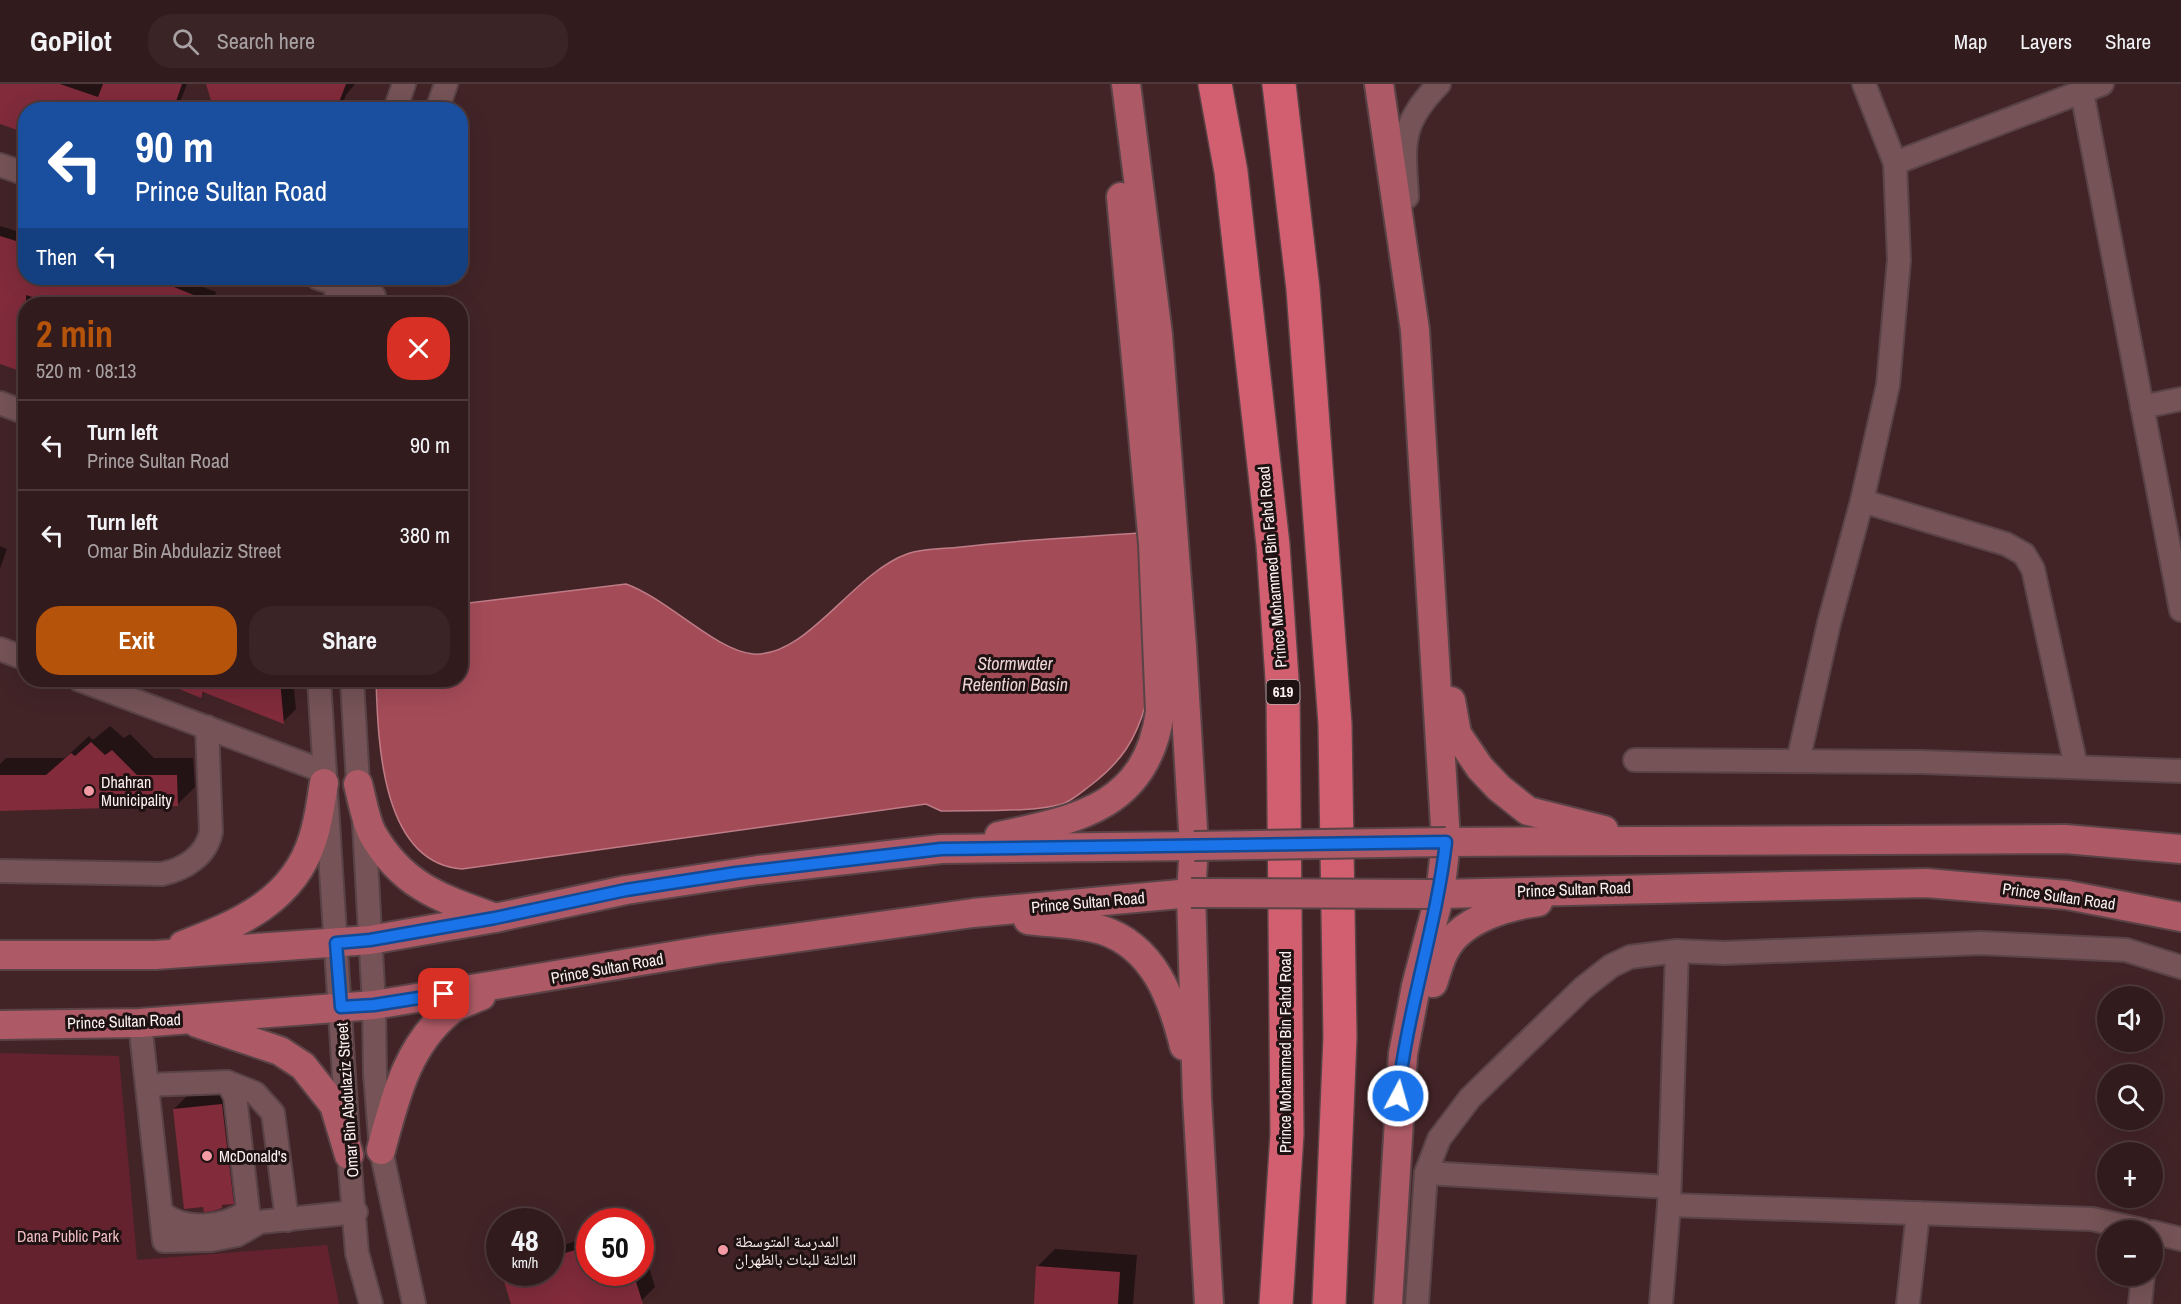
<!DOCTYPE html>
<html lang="en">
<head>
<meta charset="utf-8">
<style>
  body { margin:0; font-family:"Archivo Narrow","Noto Naskh Arabic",sans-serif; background:#3a2426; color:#f1f3f6; height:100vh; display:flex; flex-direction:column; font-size:22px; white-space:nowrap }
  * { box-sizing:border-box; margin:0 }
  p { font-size:20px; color:#a8a1a4 }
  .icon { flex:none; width:33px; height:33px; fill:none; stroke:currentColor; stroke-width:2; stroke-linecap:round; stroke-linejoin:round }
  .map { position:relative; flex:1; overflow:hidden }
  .sheet { position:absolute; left:18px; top:213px; width:450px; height:390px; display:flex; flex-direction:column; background:#321b1d; border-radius:24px; box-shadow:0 6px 24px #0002,0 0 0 2px #4d393b }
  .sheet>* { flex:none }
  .banner { position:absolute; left:18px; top:18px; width:450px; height:183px; border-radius:24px; box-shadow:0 6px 24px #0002,0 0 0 2px #4d393b; background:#1a4fa0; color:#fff; overflow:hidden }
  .tools { position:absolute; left:2097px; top:902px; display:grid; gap:12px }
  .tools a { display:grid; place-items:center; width:66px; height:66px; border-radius:50%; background:#321b1d; box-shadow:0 6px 24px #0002,0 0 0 2px #4d393b; font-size:30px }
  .speed { position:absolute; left:486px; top:1124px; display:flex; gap:12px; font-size:30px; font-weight:700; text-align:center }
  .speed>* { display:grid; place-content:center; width:78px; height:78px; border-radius:50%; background:#321b1d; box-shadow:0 6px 24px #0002,0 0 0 2px #4d393b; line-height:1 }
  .speed small { font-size:15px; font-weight:400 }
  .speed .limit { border:9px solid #d22; background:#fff; color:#111 }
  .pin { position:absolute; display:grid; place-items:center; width:51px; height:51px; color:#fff; margin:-26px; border-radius:12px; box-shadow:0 3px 9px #0006 }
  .me { position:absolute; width:66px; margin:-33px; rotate:6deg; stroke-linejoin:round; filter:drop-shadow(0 0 4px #0008) }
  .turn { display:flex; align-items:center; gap:21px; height:126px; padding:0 18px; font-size:27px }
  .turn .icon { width:78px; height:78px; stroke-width:2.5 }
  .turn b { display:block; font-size:42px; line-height:51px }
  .then { display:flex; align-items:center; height:57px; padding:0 18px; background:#0003; gap:12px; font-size:22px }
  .round { display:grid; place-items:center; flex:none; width:63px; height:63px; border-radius:24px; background:#3a2426 }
  .headline { display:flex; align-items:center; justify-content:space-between; height:102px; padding:0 18px }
  h1 { font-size:36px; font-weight:700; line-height:45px; color:#b45309 }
  .action { display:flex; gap:12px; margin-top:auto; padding:12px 18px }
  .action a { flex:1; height:69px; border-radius:24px; background:#b45309; color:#fff; font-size:24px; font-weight:700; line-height:69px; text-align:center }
  .action a+a { background:#3a2426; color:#f1f3f6 }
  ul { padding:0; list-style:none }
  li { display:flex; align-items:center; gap:18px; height:90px; padding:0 18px; border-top:2px solid #4d393b }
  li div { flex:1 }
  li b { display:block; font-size:22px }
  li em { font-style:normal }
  header { display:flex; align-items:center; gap:36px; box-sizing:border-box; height:84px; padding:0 30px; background:#321b1d; border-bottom:2px solid #4d393b }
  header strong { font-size:28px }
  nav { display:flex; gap:33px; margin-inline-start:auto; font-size:21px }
  .search { width:420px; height:54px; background:#3a2426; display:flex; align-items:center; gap:15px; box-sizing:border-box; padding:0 21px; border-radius:24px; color:#a8a1a4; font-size:22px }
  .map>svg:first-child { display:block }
  .green { fill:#64222e }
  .water { fill:#a44b58; stroke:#be7c86; stroke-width:1.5 }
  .shadow { fill:#0007 }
  .building { fill:#812b3b }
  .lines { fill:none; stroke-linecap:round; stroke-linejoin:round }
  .minor-casing { stroke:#5a4346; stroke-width:26 }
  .major-casing { stroke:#5a4346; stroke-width:32 }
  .highway-casing { stroke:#5a4346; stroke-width:36 }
  .minor { stroke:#755356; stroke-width:22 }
  .major { stroke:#ad5a66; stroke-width:28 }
  .highway { stroke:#d25f70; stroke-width:33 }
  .major-bridge-casing { stroke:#5a4346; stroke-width:32; stroke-linecap:butt }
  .major-bridge { stroke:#ad5a66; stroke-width:28 }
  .route-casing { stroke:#114b97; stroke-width:15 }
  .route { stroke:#1a73e8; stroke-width:10 }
  .poi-dot { fill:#f49aa4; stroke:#1f1213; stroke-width:2 }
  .labels { text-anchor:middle; stroke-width:6; stroke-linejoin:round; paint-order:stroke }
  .shield { fill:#1f1213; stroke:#baadae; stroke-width:1.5 }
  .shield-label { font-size:15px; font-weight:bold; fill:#fcf0f0 }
  .street-label { font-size:16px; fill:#fcf0f0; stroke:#1f1213 }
  .poi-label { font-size:16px; fill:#fcf0f0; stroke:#1f1213; text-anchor:start }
  .park-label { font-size:16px; fill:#f0bdc1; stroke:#1f1213 }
  .water-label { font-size:18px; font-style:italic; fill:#efd4d6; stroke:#1f1213 }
</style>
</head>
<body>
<header>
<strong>GoPilot</strong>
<div class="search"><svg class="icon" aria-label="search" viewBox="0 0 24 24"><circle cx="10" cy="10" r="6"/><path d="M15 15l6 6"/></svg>Search here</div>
<nav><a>Map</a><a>Layers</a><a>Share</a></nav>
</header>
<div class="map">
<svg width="2181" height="1220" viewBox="0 0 2181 1220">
  <rect width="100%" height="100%" fill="#422427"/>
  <polygon class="green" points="0,969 119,972 137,1176 327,1161 339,1220 0,1220"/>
  <path class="water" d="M1139,449L1146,619C1136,656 1121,678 1091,701C1083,707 1074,715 1065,719C1037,729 973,726 941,727L926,720L462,785C381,779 378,657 376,596H460L461,520L626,500C668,515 716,567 753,570C807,574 853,489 907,470C923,464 944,465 961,463C1020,456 1079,453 1139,449Z"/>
  <g class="shadow">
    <polygon points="3,0 187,0 177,26 26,26 0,38 0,8"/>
    <polygon points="297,0 355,0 346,11 340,26 287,26"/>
    <polygon points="0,142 26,150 26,194 179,194 216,208 212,219 217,220 26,220 0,278"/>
    <polygon points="0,462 7,465 0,485"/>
    <polygon points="156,596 293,596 296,625 283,638 205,608 201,612"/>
    <polygon points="110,642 124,654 130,650 154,674 193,674 195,703 178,720 0,726 0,680 6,674 65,674 89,652 93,656"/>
    <polygon points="239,1003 250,1101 232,1119 205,1126 174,1025 191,1008"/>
    <polygon points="590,1153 590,1188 640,1188 640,1155 655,1203 641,1217 632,1220 512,1220 550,1188 550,1165"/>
    <polygon points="1055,1165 1137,1171 1133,1220 1035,1220 1038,1182"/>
  </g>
  <g class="building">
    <polygon points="0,0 60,0 98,13 103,0 182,0 173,26 26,26 26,49 0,40"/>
    <polygon points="206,0 346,0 336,26 285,26 287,19 249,26 214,26"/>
    <polygon points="0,152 26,160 26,194 137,194 163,203 164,199 216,220 53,220 26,211 26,289 0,280"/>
    <polygon points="157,596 280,596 284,640 203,608 201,614"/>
    <polygon points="91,658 105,671 112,666 137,691 177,691 178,722 0,727 0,691 46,691 71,669 75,672"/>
    <polygon points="222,1020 234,1120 222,1121 222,1124 213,1127 204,1128 203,1123 184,1125 173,1025"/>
    <polygon points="590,1162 590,1188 633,1188 643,1220 511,1220 501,1188 550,1188 550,1173"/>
    <polygon points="1036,1182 1120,1188 1118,1220 1034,1220"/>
  </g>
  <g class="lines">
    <defs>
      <g id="minor">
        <polyline points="2082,8 2181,526"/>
        <polyline points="395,26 404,0"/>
        <polyline points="437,26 446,0"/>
        <polyline points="1895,79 2102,0"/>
        <polyline points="0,81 26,90"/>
        <path d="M1407,113C1404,59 1399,41 1439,0"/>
        <polyline points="318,194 374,212"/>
        <polyline points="335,220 339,194"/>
        <polyline points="0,319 26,329"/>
        <polyline points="2142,323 2181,315"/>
        <polyline points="1862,417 2006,460 2024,470 2033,485 2076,682"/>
        <polyline points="0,565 26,575"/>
        <polyline points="80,596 323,687"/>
        <polyline points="319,596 349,1071 357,1169 371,1220"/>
        <polyline points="352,596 358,700 363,721 374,921 375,990 381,1066 414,1220"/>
        <polyline points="1635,676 1922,678 2181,687"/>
        <polyline points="1798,677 1829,539 1862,417 1888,301 1899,176 1895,79 1864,0"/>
        <path d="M0,787L162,790C185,785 206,772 211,748L207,643"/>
        <polyline points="140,939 164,1157 211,1156 237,1151 260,1138 356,1128"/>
        <polyline points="147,1001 227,998 255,1009 273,1029 287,1136"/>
        <polyline points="1426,1089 1669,1103"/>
        <polyline points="1669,1121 2092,1135 2142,1146"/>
        <path d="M161,1128C184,1148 223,1144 248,1127L235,1012L227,998"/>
        <polyline points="2152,1148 2181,1155"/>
        <polyline points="1417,1220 1426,1089 1439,1055 1470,1014 1583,904 1611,882 1630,873 1677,867 1724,869 1981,859 2126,866 2181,883"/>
        <polyline points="1661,1220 1669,1121 1677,867"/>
        <polyline points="1908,1220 1918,1129"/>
        <polyline points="2140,1220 2143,1191"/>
      </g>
      <g id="major">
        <polyline points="1126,0 1158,251 1182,563 1194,762 1191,809 1197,1014 1209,1220"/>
        <polyline points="1379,0 1415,246 1446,758 1440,810 1416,902 1403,970 1388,1220"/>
        <polyline points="1451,617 1457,650 1480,684 1499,704 1528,727 1604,746"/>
        <path d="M358,700C362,715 365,735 372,749C402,802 440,814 493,833"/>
        <path d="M999,752C1079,735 1147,722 1160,628L1153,460L1121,113"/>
        <polyline points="1446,758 2065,755 2181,765"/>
        <polyline points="1440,810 1926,799 2067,811 2181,833"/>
        <path d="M1028,836C1052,839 1079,839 1102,846C1154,863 1172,914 1184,962"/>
        <path d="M183,861C238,840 294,817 313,754C319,736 321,717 324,699"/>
        <polyline points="0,871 155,871 370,856 495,834 626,806 758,786 941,765 1194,762"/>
        <path d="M1433,899C1437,888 1440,873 1447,863C1464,835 1507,822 1538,818"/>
        <polyline points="197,939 280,967 303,982 334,1021 349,1071"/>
        <polyline points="0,941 140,939 374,921 714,865 973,829 1191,809"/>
        <path d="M381,1066C395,1014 407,961 451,926C459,920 472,916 481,912"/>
      </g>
      <g id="highway">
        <polyline points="1215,0 1231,88 1273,461 1283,610 1287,1050 1276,1220"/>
        <polyline points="1279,0 1303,205 1335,640 1340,953 1329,1220"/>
      </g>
    </defs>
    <use href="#minor" class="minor-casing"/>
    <use href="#major" class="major-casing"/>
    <use href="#highway" class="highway-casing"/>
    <use href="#minor" class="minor"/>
    <use href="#major" class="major"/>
    <use href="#highway" class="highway"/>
    <defs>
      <g id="major-bridge">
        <polyline points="1194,762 1446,758"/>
        <polyline points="1191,809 1440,810"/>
      </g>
    </defs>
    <use href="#major-bridge" class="major-bridge-casing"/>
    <use href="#major-bridge" class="major-bridge"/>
  </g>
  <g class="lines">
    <defs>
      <path id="route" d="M444,910L374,921L341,923L336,859L370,856L495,834L626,806L736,789L941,765L1446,758C1436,844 1407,926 1398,1012"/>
    </defs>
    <use href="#route" class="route-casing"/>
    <use href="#route" class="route"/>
  </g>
  <g class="poi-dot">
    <circle cx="89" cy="707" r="6"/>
    <circle cx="207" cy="1072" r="6"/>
    <circle cx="723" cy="1166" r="6"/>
  </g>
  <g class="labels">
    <rect class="shield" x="1266.5" y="596" width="33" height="24" rx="4.5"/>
    <g class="shield-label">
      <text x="1283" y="613">619</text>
    </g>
    <g class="street-label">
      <text transform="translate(1272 483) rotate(-95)" y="6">Prince Mohammed Bin Fahd Road</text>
      <text transform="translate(1574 805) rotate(-2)" y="6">Prince Sultan Road</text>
      <text transform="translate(2059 812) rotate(8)" y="6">Prince Sultan Road</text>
      <text transform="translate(1088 818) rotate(-5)" y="6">Prince Sultan Road</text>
      <text transform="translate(607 884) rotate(-10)" y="6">Prince Sultan Road</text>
      <text transform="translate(124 937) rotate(-2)" y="6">Prince Sultan Road</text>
      <text transform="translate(1285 968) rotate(-90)" y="6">Prince Mohammed Bin Fahd Road</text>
      <text transform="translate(347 1016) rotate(-94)" y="6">Omar Bin Abdulaziz Street</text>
    </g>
    <g class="poi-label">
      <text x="101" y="704">Dhahran<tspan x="101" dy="18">Municipality</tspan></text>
      <text x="219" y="1078">McDonald's</text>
      <text x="735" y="1163">المدرسة المتوسطة<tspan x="735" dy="18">الثالثة للبنات بالظهران</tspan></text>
    </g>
    <g class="park-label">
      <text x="68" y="1158">Dana Public Park</text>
    </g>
    <g class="water-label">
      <text x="1015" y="586">Stormwater<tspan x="1015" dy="21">Retention Basin</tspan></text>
    </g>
  </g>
</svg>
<div class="tools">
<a><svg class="icon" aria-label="sound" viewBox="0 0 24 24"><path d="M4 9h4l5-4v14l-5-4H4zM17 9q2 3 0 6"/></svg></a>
<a><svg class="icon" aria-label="search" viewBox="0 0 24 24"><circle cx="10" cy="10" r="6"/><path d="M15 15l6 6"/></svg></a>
<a>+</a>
<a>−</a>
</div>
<div class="speed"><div>48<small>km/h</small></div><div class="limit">50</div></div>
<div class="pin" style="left:444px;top:910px;background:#d93025"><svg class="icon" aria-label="arrive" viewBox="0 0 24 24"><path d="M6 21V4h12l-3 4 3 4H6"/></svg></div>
<svg class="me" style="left:1398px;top:1012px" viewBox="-20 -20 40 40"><circle r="17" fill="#1a73e8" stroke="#fff" stroke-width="3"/><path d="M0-11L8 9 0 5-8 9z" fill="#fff"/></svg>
<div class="banner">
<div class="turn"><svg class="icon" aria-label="left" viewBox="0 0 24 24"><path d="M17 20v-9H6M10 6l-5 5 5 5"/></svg><div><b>90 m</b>Prince Sultan Road</div></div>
<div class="then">Then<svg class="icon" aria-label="left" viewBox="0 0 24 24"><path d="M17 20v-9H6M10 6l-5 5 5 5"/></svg></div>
</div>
<section class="sheet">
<div class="headline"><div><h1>2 min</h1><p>520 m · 08:13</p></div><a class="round" style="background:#d93025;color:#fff"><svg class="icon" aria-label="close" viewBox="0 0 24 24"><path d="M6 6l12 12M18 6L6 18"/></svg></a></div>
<ul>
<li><svg class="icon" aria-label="left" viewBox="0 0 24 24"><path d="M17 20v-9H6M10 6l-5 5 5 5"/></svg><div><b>Turn left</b><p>Prince Sultan Road</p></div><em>90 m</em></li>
<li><svg class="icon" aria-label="left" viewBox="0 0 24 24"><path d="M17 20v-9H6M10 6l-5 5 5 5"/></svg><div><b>Turn left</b><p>Omar Bin Abdulaziz Street</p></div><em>380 m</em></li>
</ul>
<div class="action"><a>Exit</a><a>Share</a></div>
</section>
</div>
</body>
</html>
